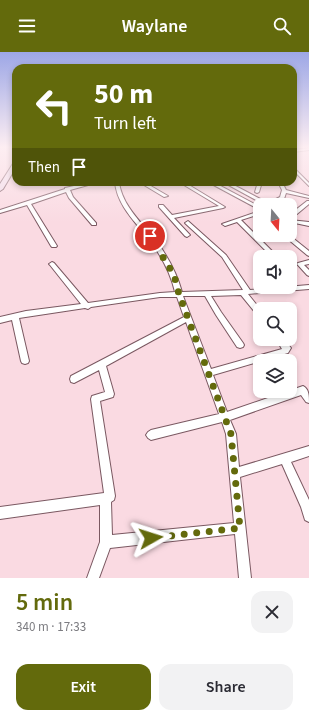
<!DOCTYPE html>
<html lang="en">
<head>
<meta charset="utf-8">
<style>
  body { margin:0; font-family:"Source Sans 3",sans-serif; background:#f2f2f3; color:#2b2b33; height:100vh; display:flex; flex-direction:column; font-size:15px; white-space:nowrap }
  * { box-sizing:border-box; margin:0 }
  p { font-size:13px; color:#7c7c81 }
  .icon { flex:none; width:22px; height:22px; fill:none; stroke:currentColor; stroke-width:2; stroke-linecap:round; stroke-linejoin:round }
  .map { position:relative; height:526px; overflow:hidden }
  .side { display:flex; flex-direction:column; background:#fff; flex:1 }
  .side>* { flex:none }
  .guide { position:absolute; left:12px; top:12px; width:285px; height:122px; border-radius:12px; box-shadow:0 2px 6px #0003; background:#636a0c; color:#fff; overflow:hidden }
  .needle { width:26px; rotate:162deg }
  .controls { position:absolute; left:253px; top:146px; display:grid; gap:8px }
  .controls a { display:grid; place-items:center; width:44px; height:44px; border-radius:8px; background:#fff; box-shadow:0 2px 6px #0003; font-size:20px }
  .pin { position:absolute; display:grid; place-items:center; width:34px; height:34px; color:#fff; margin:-17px; border:2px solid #fff; border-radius:50%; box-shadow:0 1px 4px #0007 }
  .me { position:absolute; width:44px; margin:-22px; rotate:84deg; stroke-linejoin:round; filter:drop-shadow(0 0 3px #0008) }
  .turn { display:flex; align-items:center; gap:14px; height:84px; padding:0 16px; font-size:18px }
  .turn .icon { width:52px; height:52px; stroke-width:2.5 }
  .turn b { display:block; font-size:28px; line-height:34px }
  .then { display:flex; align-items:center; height:38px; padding:0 16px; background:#0003; gap:8px; font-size:15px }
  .round { display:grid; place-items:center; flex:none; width:42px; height:42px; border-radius:12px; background:#f2f2f3 }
  .headline { display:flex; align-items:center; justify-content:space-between; height:68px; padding:0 16px }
  h1 { font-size:24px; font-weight:600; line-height:30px; color:#636a0c }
  .button { display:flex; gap:8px; margin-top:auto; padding:8px 16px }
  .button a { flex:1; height:46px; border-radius:12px; background:#636a0c; color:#fff; font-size:16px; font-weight:600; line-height:46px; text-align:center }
  .button a+a { background:#f2f2f3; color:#2b2b33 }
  header { display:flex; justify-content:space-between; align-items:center; height:52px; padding:0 16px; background:#636a0c; color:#fff; font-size:18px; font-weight:600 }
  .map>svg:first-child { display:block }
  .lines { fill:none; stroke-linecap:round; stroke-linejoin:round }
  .street-casing { stroke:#7a5861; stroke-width:2 }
  .secondary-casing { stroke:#7a5861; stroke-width:2 }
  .street { fill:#fff; fill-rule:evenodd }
  .secondary { fill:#f2deeb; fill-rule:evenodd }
  .route { stroke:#636a0c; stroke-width:7; stroke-dasharray:0 12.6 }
</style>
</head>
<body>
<header><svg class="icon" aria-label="menu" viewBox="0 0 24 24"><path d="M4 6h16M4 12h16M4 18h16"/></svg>Waylane<svg class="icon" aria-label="search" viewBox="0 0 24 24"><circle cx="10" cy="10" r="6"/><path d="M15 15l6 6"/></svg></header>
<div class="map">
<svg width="309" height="526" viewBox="0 0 309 526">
  <rect width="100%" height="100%" fill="#fadae2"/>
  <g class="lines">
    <defs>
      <g id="street">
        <polygon points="309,96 309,98 293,100 293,98"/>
        <polygon points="293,115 309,131 309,134 293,118"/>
        <polygon points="92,130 99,130 70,138 73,145 96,171 96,173 92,173 69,146 66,140 31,152 57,194 56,195 52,195 51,194 27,153 0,161 0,158 65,137 65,136"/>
        <path d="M115,130H119C122,154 143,172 157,190C168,205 177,222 182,240L243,238L222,205L186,172L185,171L188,169L226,203L250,238L309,233V237L248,242L260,257V265L258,264L241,243L211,244L221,260L243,291L244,293L243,295L240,296L237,295L216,263L205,244H183L211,317L282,297L276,287H284L291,296L288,301L213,323L227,360L303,334C309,337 309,344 309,351L306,350L301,343L230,368L236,382L239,415L309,394V404L291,410L309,448V470L305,468L301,455L282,412L240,425L251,526H239L235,482L110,496L99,526H87L100,490V453L0,467V455L104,441L91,347L92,344L105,340L99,318L74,331L71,330L70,327L71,324L184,265L177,245H160L91,255L88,257L85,256L19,266L29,309L28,311L25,312L22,311L21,309L12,268L0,271V265L26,259L81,252L50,213L49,212L52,210L54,211L88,251L160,241L175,240C171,223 163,207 153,193C139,173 117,155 115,130ZM186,270L219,362L151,378L148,380L146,383L148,386L151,388L222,370L226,382L234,471L112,483L111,450L114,448L115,444L100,349L113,345L114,342L106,314Z"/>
        <polygon points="139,130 144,130 168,144 164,145"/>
        <polygon points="179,130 184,130 225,155 223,156 174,166 190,183 187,185 185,184 159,155 159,153 163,153 172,163 219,154"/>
        <polygon points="208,130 213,130 260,155 260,158"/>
        <polygon points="223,130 228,130 268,151 280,145 282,138 278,130 282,130 286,138 309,144 309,146 286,141 284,147 272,153 265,153"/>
        <polygon points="258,130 262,130 259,140 257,141 255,140"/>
        <polygon points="307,149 309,149 309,152 297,162 293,162 293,160"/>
        <polygon points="260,159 260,162 241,168 273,200 273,202 269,202 237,170 225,174 222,172"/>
        <polygon points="290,168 309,170 309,174 290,170"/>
        <polygon points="283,183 289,183 309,199 309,204 307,203"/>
        <polygon points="309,208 309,212 304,213 309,218 309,224 307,223 297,212 298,211"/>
      </g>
      <polygon id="secondary" points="16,109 16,115 3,137 0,139 0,132 14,110"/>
    </defs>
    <use href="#street" class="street-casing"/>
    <use href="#secondary" class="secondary-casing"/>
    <use href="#street" class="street"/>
    <use href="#secondary" class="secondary"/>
  </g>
  <linearGradient id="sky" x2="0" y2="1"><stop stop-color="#9da7e6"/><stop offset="0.56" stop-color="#fdeef2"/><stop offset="1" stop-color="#fdeef2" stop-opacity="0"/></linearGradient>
  <rect width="309" height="170" fill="url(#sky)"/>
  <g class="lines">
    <polyline class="route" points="150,184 174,223 179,242 231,382 240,476 151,486"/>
  </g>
</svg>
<div class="controls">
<a><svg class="needle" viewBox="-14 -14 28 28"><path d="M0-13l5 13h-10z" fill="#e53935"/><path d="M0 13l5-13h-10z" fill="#7c7c81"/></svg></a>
<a><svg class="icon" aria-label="sound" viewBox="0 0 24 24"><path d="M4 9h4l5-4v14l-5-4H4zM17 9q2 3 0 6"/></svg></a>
<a><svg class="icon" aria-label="search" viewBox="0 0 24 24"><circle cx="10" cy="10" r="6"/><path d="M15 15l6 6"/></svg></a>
<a><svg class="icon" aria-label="layers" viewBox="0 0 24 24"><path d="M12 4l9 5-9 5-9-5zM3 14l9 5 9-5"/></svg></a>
</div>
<div class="pin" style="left:150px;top:184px;background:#d93025"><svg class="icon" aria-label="arrive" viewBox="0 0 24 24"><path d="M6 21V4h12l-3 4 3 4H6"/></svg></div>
<svg class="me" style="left:151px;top:486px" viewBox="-20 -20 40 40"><path d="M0-17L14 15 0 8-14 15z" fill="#636a0c" stroke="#fff" stroke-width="4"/></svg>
<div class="guide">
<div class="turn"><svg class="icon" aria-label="left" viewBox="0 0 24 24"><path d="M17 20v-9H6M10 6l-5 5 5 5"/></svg><div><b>50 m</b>Turn left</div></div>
<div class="then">Then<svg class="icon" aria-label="arrive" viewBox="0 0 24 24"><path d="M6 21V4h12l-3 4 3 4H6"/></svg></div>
</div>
</div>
<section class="side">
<div class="headline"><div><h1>5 min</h1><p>340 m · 17:33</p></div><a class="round"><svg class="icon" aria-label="close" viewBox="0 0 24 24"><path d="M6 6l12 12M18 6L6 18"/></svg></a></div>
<div class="button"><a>Exit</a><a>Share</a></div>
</section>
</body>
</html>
